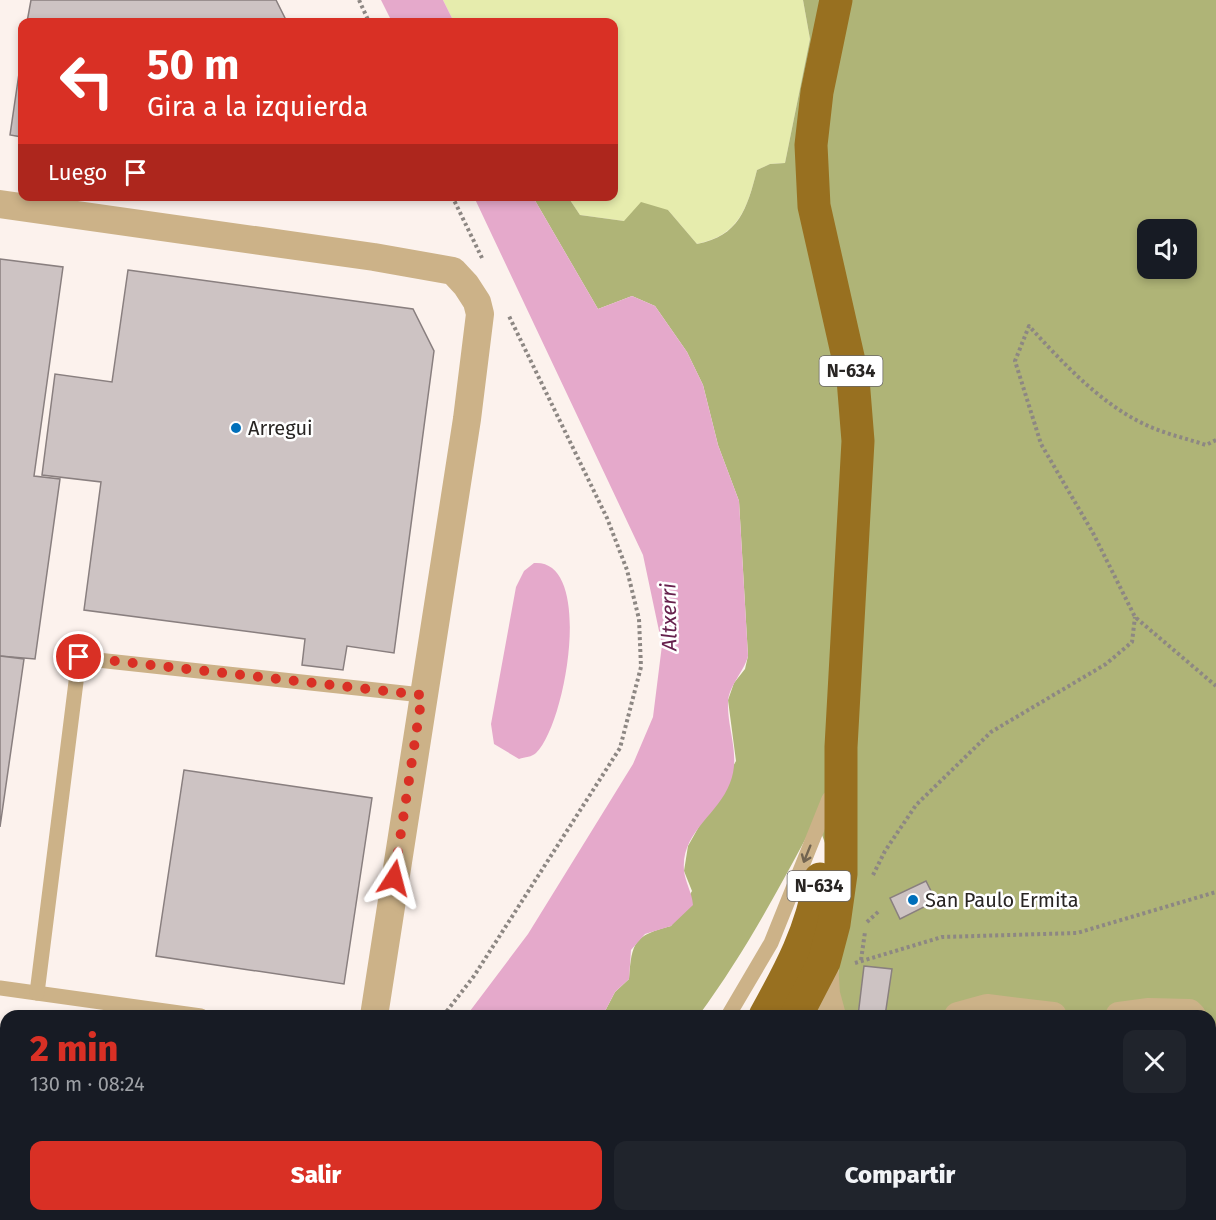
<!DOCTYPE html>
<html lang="es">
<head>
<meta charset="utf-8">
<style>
  body { margin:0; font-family:"Fira Sans",sans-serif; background:#20242c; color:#f1f3f6; height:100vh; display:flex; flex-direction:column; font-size:22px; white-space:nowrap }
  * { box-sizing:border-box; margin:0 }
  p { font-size:20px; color:#9ea1a6 }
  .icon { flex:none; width:33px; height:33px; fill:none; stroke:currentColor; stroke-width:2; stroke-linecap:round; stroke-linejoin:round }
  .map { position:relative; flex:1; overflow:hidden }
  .drawer { position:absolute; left:0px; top:1010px; width:1216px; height:212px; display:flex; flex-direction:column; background:#171b24; border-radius:18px 18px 0 0; box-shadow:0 3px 9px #0003 }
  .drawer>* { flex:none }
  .top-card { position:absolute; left:18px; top:18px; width:600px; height:183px; border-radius:12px; box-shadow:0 3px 9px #0003; background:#d93025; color:#fff; overflow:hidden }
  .tools { position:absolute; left:1137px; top:219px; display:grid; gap:12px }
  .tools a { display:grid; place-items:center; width:60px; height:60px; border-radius:12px; background:#171b24; box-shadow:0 3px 9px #0003; font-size:30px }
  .pin { position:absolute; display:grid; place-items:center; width:51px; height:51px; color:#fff; margin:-26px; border:3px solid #fff; border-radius:50%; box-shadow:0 2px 6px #0007 }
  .me { position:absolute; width:66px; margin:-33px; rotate:9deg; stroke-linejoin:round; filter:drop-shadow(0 0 4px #0008) }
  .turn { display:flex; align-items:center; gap:21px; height:126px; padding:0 30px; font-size:27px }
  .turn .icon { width:78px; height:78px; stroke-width:2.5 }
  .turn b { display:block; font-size:42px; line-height:51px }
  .then { display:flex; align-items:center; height:57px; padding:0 30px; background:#0003; gap:12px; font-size:22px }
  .round { display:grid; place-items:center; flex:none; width:63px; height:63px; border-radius:12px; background:#20242c }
  .overview { display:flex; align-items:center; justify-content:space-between; height:102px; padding:0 30px }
  h1 { font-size:36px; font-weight:800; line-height:45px; color:#d93025 }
  .button { display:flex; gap:12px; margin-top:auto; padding:12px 30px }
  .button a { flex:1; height:69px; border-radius:12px; background:#d93025; color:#fff; font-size:24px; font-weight:800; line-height:69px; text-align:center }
  .button a+a { background:#20242c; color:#f1f3f6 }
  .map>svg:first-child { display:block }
  .green { fill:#e6ecad }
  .forest { fill:#afb477; fill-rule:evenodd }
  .water { fill:#e5a9cb }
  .building { fill:#cdc3c3; stroke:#897f7f; stroke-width:1.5 }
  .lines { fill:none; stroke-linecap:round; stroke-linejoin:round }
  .path { stroke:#8d8783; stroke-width:4; stroke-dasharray:3 3; stroke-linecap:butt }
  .service { stroke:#ccb288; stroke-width:15 }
  .minor { stroke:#ccb288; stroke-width:28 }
  .trunk { stroke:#987020; stroke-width:33 }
  .oneway { stroke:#726450 }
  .route { stroke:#d93025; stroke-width:10; stroke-dasharray:0 18 }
  .poi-dot { fill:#006fba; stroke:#fff; stroke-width:2 }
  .labels { text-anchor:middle; stroke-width:5; stroke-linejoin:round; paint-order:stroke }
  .shield { fill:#fff; stroke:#686665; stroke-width:1.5 }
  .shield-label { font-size:18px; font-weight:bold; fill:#282523 }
  .poi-label { font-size:20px; fill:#282523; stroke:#fff; text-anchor:start }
  .water-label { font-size:21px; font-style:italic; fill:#66214d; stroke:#fff }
</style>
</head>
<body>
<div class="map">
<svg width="1216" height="1220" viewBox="0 0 1216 1220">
  <rect width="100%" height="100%" fill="#fcf2ed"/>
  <path class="green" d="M443,0H803L810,39L785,163L770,164L757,170C747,209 739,235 697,244L668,210L624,221L580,215L568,197L614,196V22H454Z"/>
  <path class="forest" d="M803,0H1216V1079L1211,1067L1210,1016L843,1015L836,993L846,899L816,819C780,887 744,954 699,1015H603L615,992L629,979C632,941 634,936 671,926L692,891L684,871L688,846L736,761L728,700L734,683L745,669L748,656L739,501L718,445L703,385L687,352L655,306L632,296L598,309L533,197H568L580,215L624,221L641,202L668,210L697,244C739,236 747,209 757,170L770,164L785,163L810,39ZM1148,230H1186V268H1148Z"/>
  <g class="water">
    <polygon points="381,0 443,0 454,22 392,22"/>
    <path d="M474,197H533L598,309L632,296L655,306L687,352L703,385L718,445L739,501L748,656C744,672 729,685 728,702C727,730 741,755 730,783C718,815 681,832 684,870C685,882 692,892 693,905L671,926L645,934L631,950L629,979L615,992L603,1015H467L528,934L633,764L653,717L662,645L643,555Z"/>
    <path d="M534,563C595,558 566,725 536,753C532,757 525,757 519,759L494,744L491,724L516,587L524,571Z"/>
    <polygon points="431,1215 639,1215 650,1220 432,1220"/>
    <polygon points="867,1215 978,1215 981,1220 858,1220"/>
  </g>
  <g class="building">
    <polygon points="31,0 276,0 287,22 27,22"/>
    <polygon points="22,53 22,137 10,135"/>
    <polygon points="0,259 63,267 34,476 60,479 35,659 0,656"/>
    <polygon points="128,270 413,309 434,351 394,653 347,646 343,670 302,665 305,639 84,610 101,482 42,475 55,374 112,382"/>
    <polygon points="0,656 24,659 0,827"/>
    <polygon points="184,770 372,798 344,984 156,956"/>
    <polygon points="926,881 936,901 900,919 890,898"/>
    <polygon points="864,966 892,969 885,1016 858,1016"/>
    <polygon points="0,1038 6,1039 6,1215 150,1215 143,1220 0,1220"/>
    <polygon points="700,1215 719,1215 716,1220"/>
  </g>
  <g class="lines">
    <g class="path">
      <polyline points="359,0 369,22"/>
      <polyline points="452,196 482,258"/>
      <path d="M1216,440L1206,445C1188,439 1170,435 1153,428C1104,408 1064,364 1029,326L1015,361L1041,444L1093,533L1135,617L1216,686"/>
      <polyline points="873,875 885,851 916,805 991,732 1106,664 1132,642 1135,617"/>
      <polyline points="867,922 879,911"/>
      <polyline points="861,960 865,932"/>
      <polyline points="855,963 942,937 1077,933 1216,892"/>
      <polyline points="443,1016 474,976 620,748 641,667 639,619 627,570 607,518 508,314"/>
    </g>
    <g class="service">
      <polyline points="0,988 201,1016"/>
      <polyline points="37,993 79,658 422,695"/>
      <polyline points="728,1016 771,943 829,799"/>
    </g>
    <g class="minor">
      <polyline points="0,204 374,257 453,271 466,285 477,302 480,314 467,419 374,1016"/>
      <polyline points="824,962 826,994 832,1016"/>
      <polyline points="958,1016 987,1008 1053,1016"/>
      <polyline points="1119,1016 1149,1012 1189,1013 1192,1016"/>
      <polyline points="1210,1036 1216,1043"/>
      <polyline points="188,1220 197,1215"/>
    </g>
    <g class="trunk">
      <path d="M765,1016C790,971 812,930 820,879"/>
      <polyline points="796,1016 824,962 834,924 841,874 841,747 858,441 853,379 814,206 811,145 817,92 836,0"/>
      <polyline points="330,1220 348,1215"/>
    </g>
  </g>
  <defs><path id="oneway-shaft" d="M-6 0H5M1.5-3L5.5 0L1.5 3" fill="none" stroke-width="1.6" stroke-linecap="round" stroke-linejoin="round" transform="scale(1.5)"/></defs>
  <use class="oneway" href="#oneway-shaft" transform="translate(807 854) rotate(112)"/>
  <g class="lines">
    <polyline class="route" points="79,657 422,695 394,878"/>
  </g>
  <g class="poi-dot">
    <circle cx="236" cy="428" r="6"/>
    <circle cx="913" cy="900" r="6"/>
  </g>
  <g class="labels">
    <g class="shield">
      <rect x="819.5" y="356" width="63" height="30" rx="4.5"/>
      <rect x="787.5" y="871" width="63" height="30" rx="4.5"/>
    </g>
    <g class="shield-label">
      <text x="851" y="377">N-634</text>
      <text x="819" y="892">N-634</text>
    </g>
    <g class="poi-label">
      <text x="248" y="435">Arregui</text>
      <text x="925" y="907">San Paulo Ermita</text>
    </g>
    <g class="water-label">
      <text transform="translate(669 617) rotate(-91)" y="7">Altxerri</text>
    </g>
  </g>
</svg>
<div class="tools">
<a><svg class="icon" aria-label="sound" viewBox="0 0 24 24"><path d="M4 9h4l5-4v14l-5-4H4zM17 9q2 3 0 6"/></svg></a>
</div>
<div class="pin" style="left:79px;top:657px;background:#d93025"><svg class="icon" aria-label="arrive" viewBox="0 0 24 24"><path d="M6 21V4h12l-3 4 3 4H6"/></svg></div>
<svg class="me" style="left:394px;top:878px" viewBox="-20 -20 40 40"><path d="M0-17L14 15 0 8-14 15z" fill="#d93025" stroke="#fff" stroke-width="4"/></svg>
<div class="top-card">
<div class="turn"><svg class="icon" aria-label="left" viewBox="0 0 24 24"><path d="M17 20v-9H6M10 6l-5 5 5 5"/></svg><div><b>50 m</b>Gira a la izquierda</div></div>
<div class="then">Luego<svg class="icon" aria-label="arrive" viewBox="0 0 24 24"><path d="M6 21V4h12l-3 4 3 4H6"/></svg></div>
</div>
<section class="drawer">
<div class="overview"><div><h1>2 min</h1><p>130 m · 08:24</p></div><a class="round"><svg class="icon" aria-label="close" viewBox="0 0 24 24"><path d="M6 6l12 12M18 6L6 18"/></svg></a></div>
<div class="button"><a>Salir</a><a>Compartir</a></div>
</section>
</div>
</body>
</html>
